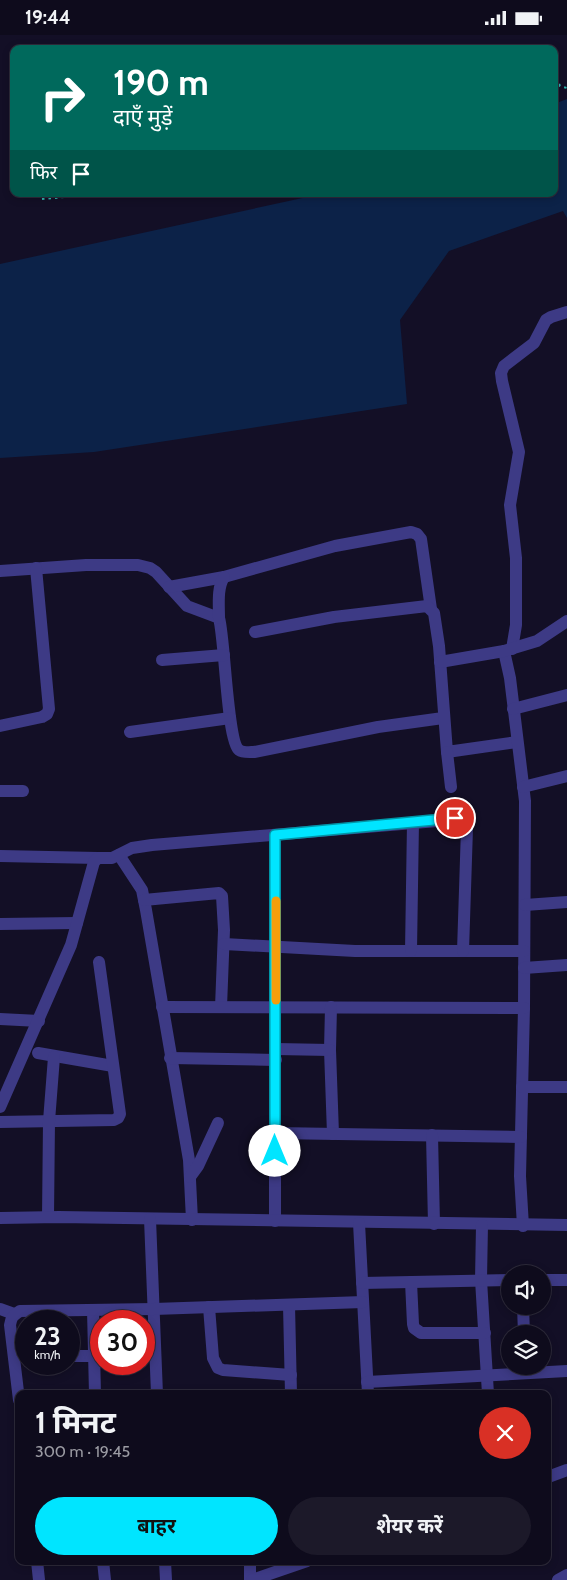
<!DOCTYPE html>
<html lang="hi">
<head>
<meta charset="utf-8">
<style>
  body { margin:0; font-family:Cabin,"Noto Sans Devanagari",sans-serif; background:#1c1929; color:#f1f3f6; height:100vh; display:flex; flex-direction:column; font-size:19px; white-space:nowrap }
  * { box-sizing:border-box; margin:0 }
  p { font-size:16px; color:#9b9ba3 }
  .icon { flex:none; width:28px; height:28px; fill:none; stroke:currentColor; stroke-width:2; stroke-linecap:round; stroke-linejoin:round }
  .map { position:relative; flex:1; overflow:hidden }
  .sheet { position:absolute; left:15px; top:1355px; width:536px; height:175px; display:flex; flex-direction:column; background:#0e0b1c; border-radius:10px; box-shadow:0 2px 8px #0003,0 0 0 1px #2e2b3b }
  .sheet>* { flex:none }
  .top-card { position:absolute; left:10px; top:10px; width:548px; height:152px; border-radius:10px; box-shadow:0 2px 8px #0003,0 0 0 1px #2e2b3b; background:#00695c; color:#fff; overflow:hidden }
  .tools { position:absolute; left:501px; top:1230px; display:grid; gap:10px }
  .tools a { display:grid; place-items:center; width:50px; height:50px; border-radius:50%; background:#0e0b1c; box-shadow:0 2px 8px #0003,0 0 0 1px #2e2b3b; font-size:25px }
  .speed { position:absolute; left:15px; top:1275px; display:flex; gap:10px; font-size:25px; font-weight:700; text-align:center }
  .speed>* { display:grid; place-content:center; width:65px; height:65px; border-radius:50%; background:#0e0b1c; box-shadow:0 2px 8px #0003,0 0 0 1px #2e2b3b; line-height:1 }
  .speed small { font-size:12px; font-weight:400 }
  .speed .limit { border:8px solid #d22; background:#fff; color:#111 }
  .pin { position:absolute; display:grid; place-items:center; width:42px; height:42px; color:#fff; margin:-21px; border:2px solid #fff; border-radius:50%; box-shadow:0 1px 5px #0007 }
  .me { position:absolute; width:55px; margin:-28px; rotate:0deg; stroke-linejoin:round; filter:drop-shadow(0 0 4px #0008) }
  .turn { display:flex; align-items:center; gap:18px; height:105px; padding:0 20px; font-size:22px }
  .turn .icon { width:65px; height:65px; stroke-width:2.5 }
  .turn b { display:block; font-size:35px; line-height:42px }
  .then { display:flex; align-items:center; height:48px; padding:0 20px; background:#0003; gap:10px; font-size:19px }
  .round { display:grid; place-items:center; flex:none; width:52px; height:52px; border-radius:26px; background:#1c1929 }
  .headline { display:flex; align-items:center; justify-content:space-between; height:85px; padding:0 20px }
  h1 { font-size:30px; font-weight:700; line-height:38px }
  .primary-button { display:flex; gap:10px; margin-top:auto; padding:10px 20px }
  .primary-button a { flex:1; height:58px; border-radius:30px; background:#00e5ff; color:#111; font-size:20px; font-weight:700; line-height:58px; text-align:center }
  .primary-button a+a { background:#1c1929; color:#f1f3f6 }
  .status { display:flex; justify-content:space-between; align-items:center; height:35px; padding:0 25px; background:#0e0b1c; direction:ltr }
  .status svg { height:14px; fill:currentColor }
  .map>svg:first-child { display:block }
  .water { fill:#0c2248 }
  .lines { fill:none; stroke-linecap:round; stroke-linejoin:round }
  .path { stroke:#2fb8b0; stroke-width:2; stroke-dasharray:2.5 4; stroke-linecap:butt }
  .minor { stroke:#3d3a85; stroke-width:12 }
  .route-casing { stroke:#0095a6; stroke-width:12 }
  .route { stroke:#00e5ff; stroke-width:9 }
  .slow { stroke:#f59e0b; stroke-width:9 }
</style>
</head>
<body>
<div class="status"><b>19:44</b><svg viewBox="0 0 49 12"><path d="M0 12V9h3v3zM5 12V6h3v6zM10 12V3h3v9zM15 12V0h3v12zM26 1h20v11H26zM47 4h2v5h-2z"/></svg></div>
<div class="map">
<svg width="567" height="1545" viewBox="0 0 567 1545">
  <rect width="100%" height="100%" fill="#130f26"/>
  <polygon class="water" points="567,64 567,183 563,176 449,216 400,285 407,369 94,417 0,423 0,229 321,159 554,159 554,69"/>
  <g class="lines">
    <g class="path">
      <polyline points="554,37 560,51 567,53"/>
      <polyline points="42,164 100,159"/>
    </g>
    <g class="minor">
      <path d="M0,536L86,530H138L150,533L156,537L187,571L219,583C225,604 227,706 239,715C243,718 250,717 254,717L378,692L443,683"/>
      <polyline points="169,552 224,542 335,511 411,497 417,499 421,504 431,574"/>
      <path d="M219,583C219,569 217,553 224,542"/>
      <polyline points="255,597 334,582 427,571 434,578 439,611 447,717 517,707"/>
      <polyline points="512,614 516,590 516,523 510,470 519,417 502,346 501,338 504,331 534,308 546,285 551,282 567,277"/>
      <polyline points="504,616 510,643 525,766 524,973 520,1141 523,1191"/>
      <polyline points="162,625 224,620"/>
      <polyline points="440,627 504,616 537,606 567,586"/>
      <polyline points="513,674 567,660"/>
      <polyline points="0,691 42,682 47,679 49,674 36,533"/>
      <polyline points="130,697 230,683"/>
      <polyline points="447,717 451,752"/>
      <polyline points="523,752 567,741"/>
      <polyline points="0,756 23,756"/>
      <polyline points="275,800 275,1186"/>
      <polyline points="119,820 142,855 146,875 189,1125 192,1185"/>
      <polyline points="0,821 98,823"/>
      <polyline points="144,865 219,858 222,861 224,895 221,972"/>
      <polyline points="525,870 567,867"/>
      <polyline points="0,889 77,888"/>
      <polyline points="224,909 355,916 524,916"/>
      <polyline points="411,916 413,787"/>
      <polyline points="524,933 567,930"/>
      <polyline points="162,972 524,973"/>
      <polyline points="331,972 330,1015 333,1099"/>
      <polyline points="0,984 39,986"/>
      <polyline points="276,1014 330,1015"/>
      <polyline points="38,1018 113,1031"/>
      <polyline points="170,1023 276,1025"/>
      <polyline points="522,1052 567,1052"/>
      <polyline points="0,1072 71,910 94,827 98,823 112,823 132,813 152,810 461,784 465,787 467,793 463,916"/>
      <polyline points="0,1087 114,1085 118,1083 120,1079 99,927"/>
      <polyline points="275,1098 521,1102"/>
      <polyline points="432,1100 434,1189"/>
      <polyline points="190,1142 198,1131 218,1088"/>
      <polyline points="48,1182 49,1086 54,1022"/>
      <polyline points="0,1183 59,1182 567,1190"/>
      <polyline points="150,1184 157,1359"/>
      <polyline points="359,1188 368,1359"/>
      <polyline points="482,1190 481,1245 488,1359"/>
      <polyline points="542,1245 567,1245"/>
      <polyline points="411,1247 413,1289 414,1293 421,1298 485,1298"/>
      <polyline points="362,1248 510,1245"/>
      <polyline points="289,1270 291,1359"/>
      <polyline points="523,1271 524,1299"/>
      <polyline points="209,1272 213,1323 218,1333 223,1335 291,1340"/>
      <polyline points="0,1274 14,1279"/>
      <polyline points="93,1275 95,1359"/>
      <polyline points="69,1321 94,1321"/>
      <polyline points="367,1347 567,1336"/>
      <path d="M19,1365L10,1290C11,1283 13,1280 20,1276L154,1274L363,1267"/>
      <polyline points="548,1442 567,1435"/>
      <polyline points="37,1526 39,1545"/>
      <polyline points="103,1526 105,1545"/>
      <polyline points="165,1526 166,1545"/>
      <polyline points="250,1526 250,1545"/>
      <polyline points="252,1545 307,1526"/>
      <polyline points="558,1545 567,1540"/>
    </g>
  </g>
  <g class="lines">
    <defs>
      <polyline id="route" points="275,1116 275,800 455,783"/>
    </defs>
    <use href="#route" class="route-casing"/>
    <use href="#route" class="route"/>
    <polyline class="slow" points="276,866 276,965"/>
  </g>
</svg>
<div class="tools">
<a><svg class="icon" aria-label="sound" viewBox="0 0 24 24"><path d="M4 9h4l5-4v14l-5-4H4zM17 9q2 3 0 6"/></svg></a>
<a><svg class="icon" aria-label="layers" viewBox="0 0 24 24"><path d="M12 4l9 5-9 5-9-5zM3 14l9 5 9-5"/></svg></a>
</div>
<div class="speed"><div>23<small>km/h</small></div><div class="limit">30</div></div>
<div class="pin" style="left:455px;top:783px;background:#d93025"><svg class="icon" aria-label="arrive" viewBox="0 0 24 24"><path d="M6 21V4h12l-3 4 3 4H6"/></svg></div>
<svg class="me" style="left:275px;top:1116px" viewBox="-20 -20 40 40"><circle r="19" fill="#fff"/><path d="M0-13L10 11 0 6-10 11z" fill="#00e5ff"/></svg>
<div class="top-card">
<div class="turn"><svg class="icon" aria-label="right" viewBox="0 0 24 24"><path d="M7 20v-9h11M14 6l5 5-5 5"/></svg><div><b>190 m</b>दाएँ मुड़ें</div></div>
<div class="then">फिर<svg class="icon" aria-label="arrive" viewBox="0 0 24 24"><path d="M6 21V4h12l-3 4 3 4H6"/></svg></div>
</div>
<section class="sheet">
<div class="headline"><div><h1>1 मिनट</h1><p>300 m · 19:45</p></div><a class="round" style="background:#d93025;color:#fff"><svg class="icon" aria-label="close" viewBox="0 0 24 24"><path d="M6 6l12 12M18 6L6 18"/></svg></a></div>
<div class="primary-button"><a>बाहर</a><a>शेयर करें</a></div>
</section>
</div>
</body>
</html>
